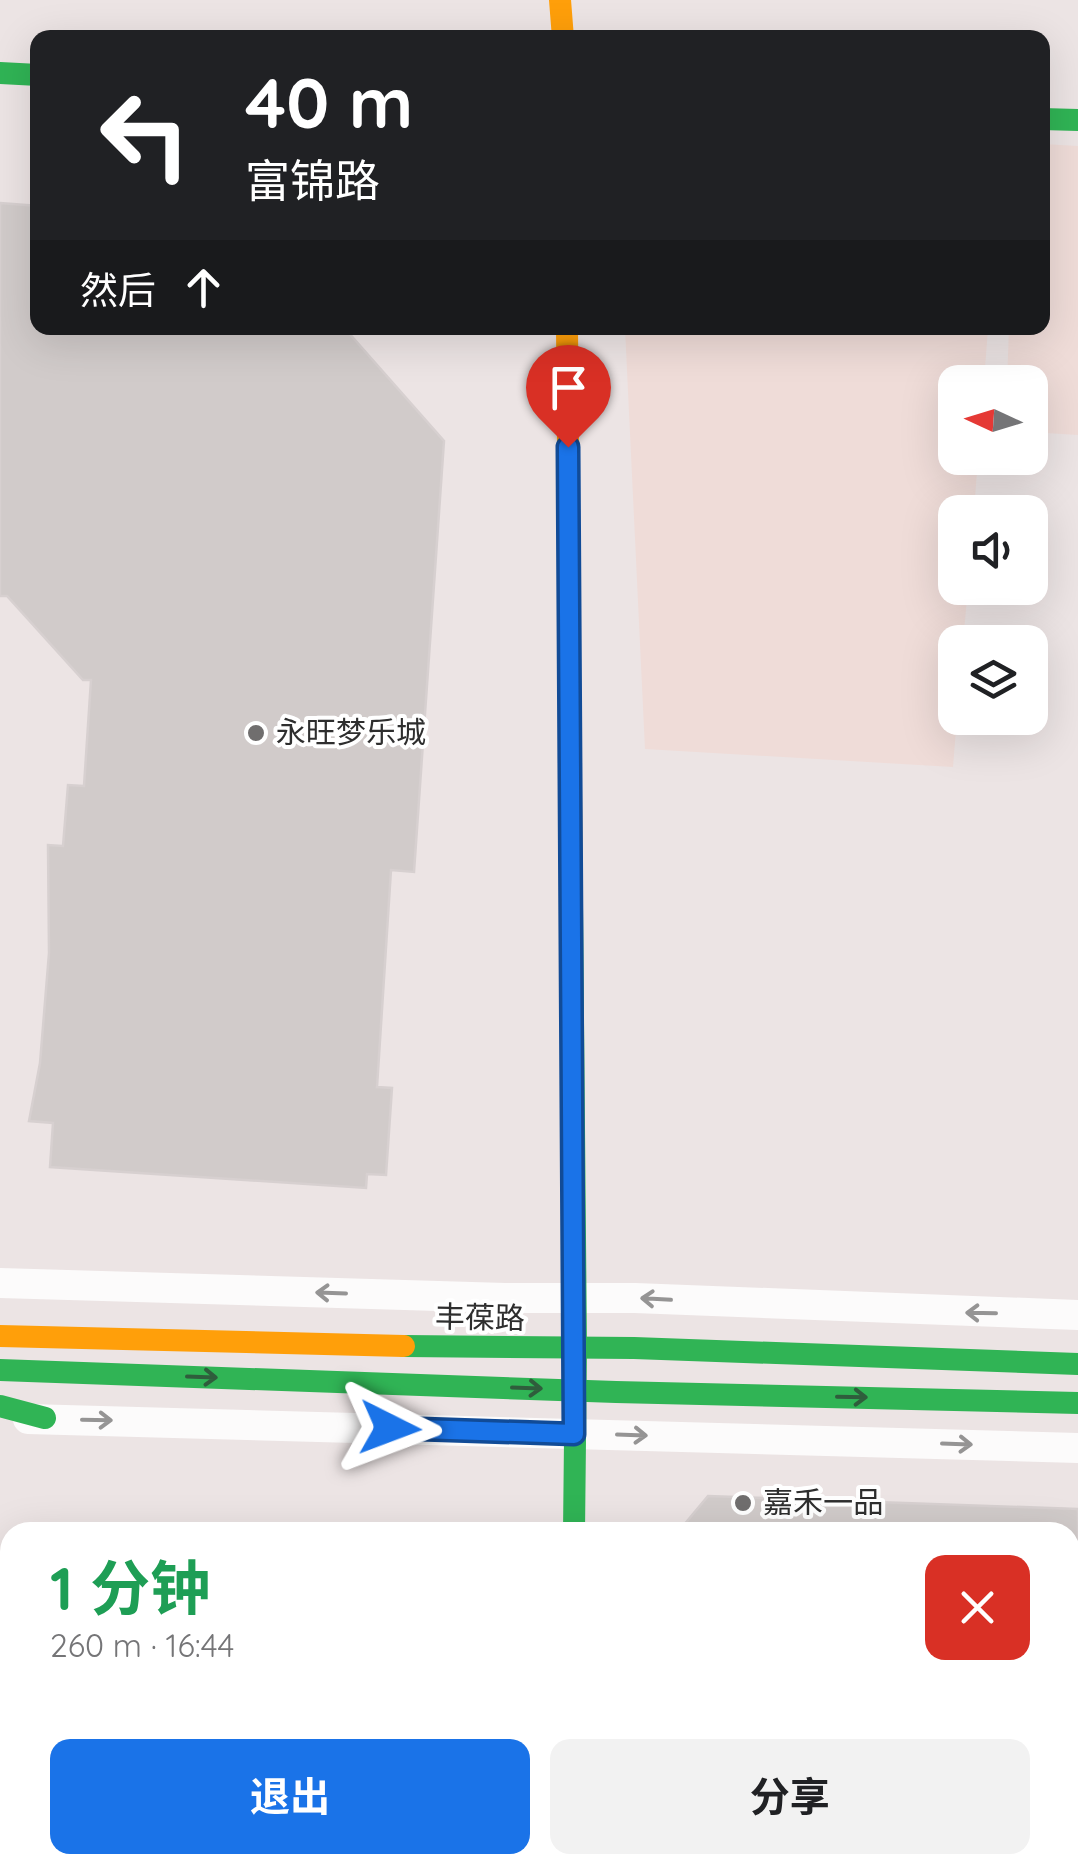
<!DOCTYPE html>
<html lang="zh">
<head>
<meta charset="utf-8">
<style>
  body { margin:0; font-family:Quicksand,"Noto Sans SC",sans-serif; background:#f2f2f2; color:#202124; height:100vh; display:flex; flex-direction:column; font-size:38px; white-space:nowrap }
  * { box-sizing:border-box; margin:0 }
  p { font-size:32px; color:#757577 }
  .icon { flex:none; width:55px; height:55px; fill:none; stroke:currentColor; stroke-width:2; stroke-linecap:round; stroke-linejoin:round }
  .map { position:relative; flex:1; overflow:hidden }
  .drawer { position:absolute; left:0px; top:1522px; width:1080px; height:352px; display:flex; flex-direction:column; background:#fff; border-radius:30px 30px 0 0; box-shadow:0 10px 40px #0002 }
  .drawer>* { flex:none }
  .top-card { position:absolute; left:30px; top:30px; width:1020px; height:305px; border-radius:20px; box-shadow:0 10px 40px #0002; background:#202124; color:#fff; overflow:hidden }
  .needle { width:65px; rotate:274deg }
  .controls { position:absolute; left:938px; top:365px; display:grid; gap:20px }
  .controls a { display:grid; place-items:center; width:110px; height:110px; border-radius:20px; background:#fff; box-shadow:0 10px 40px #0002; font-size:50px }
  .pin { position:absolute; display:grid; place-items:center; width:85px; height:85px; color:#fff; margin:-102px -42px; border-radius:50% 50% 50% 0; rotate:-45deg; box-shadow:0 0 10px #0007 }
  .pin .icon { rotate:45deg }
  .me { position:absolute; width:110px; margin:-55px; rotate:93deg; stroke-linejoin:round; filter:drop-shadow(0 0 8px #0008) }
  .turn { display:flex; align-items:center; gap:35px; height:210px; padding:0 50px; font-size:45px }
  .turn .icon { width:130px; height:130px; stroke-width:2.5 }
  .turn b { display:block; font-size:70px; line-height:85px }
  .then { display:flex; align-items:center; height:95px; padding:0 50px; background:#0003; gap:20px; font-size:38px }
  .round { display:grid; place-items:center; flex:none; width:105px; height:105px; border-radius:20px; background:#f2f2f2 }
  .headline { display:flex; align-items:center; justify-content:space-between; height:170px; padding:0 50px }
  h1 { font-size:60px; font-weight:700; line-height:75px; color:#1e9e55 }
  .button { display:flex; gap:20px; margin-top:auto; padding:20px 50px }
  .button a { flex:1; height:115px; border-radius:20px; background:#1a73e8; color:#fff; font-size:40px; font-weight:700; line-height:115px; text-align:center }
  .button a+a { background:#f2f2f2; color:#202124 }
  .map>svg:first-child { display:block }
  .education { fill:#efdcd8 }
  .green { fill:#e4e6bc }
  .building { fill:#d1cbca; stroke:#d7d0d0; stroke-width:2.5 }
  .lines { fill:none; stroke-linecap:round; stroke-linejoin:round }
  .street { stroke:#fcfbfb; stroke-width:30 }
  .fast { stroke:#30b455; stroke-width:22 }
  .slow { stroke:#ff9f0a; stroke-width:22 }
  .oneway { stroke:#959494 }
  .oneway2 { stroke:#2f5d3c }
  .route-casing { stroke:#114b97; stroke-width:25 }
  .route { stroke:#1a73e8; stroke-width:18 }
  .poi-dot { fill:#706e6e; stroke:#fff; stroke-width:4 }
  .labels { text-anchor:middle; stroke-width:8; stroke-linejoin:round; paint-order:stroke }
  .poi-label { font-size:30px; fill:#2e2e2e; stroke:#fff; text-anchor:start }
  .street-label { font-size:30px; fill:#2e2e2e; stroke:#fff }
</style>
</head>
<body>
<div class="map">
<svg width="1078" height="1873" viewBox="0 0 1078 1873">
  <rect width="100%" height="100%" fill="#ece4e4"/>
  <g class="education">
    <polygon points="1043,144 1078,146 1078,435 1030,432 1030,382 1007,382 1009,328 1042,328"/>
    <polygon points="625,328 988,328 984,382 955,382 955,458 978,458 974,512 955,512 955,588 968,588 963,642 955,642 957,718 953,767 645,749"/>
  </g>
  <rect class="green" x="316" y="1865" width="77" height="8"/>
  <g class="building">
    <polygon points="0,203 38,206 38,328 353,328 348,332 444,441 414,872 391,870 377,1087 392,1088 386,1175 367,1174 366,1188 50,1167 53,1123 29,1121 40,1063 49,953 48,845 63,846 68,785 84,786 91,680 83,680 7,596 0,596"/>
    <polygon points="708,1496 1078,1509 1078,1677 1070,1676 1070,1532 678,1532"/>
    <polygon points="0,1776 10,1777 10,1865 40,1865 40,1873 0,1873"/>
    <polygon points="175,1865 286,1865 285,1873 175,1873"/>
    <polygon points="636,1865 705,1865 704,1873 635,1873"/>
    <polygon points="812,1865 878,1865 877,1873 811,1873"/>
    <polygon points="1002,1865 1056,1865 1056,1873 1001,1873"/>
  </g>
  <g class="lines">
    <g class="street">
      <polyline points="0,1283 505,1298 635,1298 1078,1315"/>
      <polyline points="28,1419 1078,1448"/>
      <polyline points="0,1732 10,1733"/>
      <polyline points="968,1865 969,1873"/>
      <polyline points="147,1873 148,1865"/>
    </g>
    <g class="fast">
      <polyline points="0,73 38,75"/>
      <polyline points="1042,119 1078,120"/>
      <polyline points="572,907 576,1348 574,1532"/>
      <polyline points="404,1346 634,1348 1078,1364"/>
      <polyline points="0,1370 616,1392 1078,1403"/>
      <polyline points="0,1406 45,1418"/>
      <polyline points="573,1865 573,1873"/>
    </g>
    <g class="slow">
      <polyline points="560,0 563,38"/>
      <polyline points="567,328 572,907"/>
      <polyline points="0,1336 404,1346"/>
    </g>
  </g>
  <defs><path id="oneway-shaft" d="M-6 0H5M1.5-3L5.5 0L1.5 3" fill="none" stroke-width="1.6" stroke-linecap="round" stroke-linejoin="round" transform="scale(2.5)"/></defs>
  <g class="oneway">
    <use href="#oneway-shaft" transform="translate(331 1293) rotate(-178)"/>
    <use href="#oneway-shaft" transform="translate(656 1299) rotate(-177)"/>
    <use href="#oneway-shaft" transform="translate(981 1313) rotate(-179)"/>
    <use href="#oneway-shaft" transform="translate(97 1420) rotate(1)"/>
    <use href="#oneway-shaft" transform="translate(632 1435) rotate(2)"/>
    <use href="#oneway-shaft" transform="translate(957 1444) rotate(2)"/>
  </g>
  <g class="oneway2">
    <use href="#oneway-shaft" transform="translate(202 1377) rotate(2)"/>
    <use href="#oneway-shaft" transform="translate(527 1388) rotate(2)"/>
    <use href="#oneway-shaft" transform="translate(852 1397) rotate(1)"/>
  </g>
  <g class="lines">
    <defs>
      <polyline id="route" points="390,1428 574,1434 568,447"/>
    </defs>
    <use href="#route" class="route-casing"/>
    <use href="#route" class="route"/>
  </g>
  <g class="poi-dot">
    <circle cx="256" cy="733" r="10"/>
    <circle cx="743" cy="1503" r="10"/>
  </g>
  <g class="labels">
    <g class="poi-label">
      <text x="276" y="743">永旺梦乐城</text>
      <text x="763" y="1513">嘉禾一品</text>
    </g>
    <g class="street-label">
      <text transform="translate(480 1318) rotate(1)" y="10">丰葆路</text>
    </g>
  </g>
</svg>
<div class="controls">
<a><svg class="needle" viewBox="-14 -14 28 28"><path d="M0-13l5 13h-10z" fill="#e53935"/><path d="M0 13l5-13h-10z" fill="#757577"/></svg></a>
<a><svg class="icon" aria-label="sound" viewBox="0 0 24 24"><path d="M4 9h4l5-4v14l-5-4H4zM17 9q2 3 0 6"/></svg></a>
<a><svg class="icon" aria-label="layers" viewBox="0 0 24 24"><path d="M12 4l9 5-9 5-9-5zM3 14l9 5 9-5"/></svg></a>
</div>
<div class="pin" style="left:568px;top:447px;background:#d93025"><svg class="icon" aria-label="arrive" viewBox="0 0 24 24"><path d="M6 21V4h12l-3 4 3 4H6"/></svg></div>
<svg class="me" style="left:390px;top:1428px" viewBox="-20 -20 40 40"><path d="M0-17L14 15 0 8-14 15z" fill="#1a73e8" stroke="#fff" stroke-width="4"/></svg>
<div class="top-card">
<div class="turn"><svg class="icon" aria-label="left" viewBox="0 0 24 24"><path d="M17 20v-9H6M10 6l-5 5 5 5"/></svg><div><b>40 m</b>富锦路</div></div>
<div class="then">然后<svg class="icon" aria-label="ahead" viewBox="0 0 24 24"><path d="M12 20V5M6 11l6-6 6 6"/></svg></div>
</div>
<section class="drawer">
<div class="headline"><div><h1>1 分钟</h1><p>260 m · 16:44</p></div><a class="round" style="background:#d93025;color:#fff"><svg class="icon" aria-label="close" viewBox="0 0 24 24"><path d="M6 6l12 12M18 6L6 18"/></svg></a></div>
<div class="button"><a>退出</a><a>分享</a></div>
</section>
</div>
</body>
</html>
